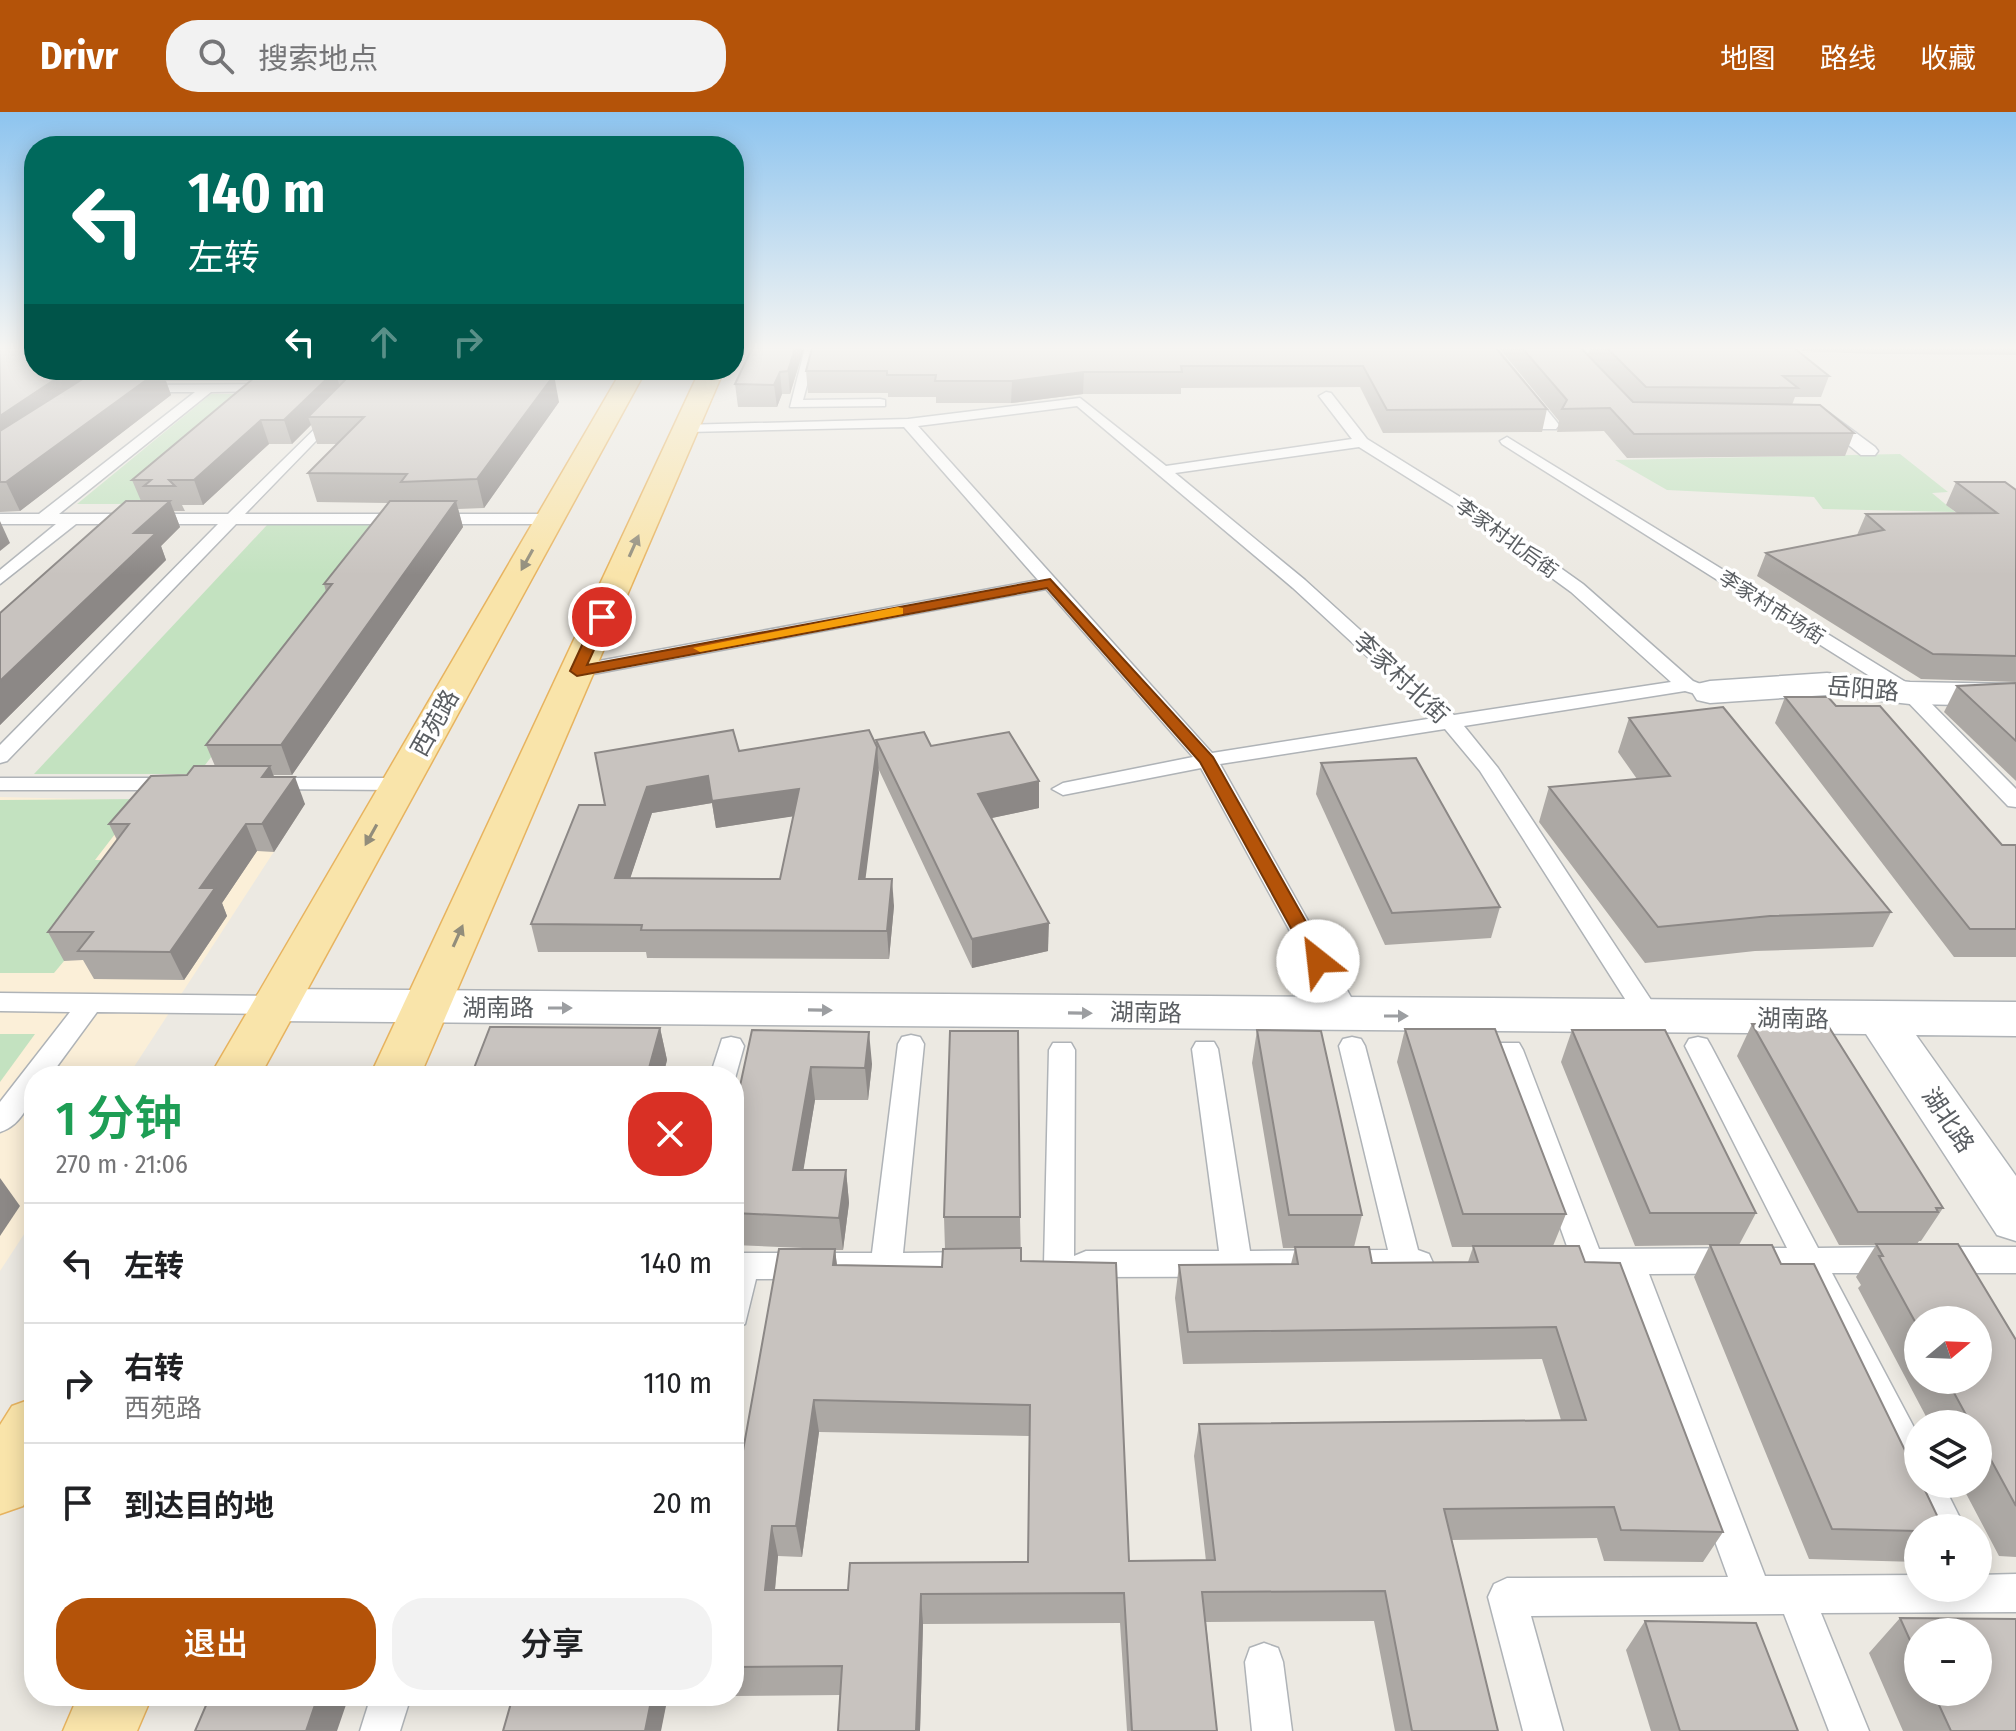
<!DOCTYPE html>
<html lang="zh">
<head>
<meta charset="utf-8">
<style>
  body { margin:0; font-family:"Fira Sans Condensed","Noto Sans SC",sans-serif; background:#f2f2f2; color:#202124; height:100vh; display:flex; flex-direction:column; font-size:30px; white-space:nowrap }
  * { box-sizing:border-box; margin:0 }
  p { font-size:26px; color:#757577 }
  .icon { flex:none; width:44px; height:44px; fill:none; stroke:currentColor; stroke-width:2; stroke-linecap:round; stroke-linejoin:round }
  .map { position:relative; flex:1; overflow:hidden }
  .panel { position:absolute; left:24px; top:954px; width:720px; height:640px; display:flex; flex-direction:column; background:#fff; border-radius:32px; box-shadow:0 4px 20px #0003 }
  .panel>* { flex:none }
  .hud { position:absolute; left:24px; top:24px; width:720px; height:244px; border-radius:32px; box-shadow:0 4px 20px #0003; background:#00695c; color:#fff; overflow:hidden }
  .needle { width:52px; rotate:71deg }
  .fabs { position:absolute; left:1904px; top:1194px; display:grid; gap:16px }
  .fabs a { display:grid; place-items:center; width:88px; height:88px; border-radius:50%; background:#fff; box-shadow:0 4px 20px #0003; font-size:40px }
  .pin { position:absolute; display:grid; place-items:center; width:68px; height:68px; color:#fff; margin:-34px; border:4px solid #fff; border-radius:50%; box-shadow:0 2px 8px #0007 }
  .me { position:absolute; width:88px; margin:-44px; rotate:331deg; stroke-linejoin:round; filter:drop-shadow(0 0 6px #0008) }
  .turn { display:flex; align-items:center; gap:28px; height:168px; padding:0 32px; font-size:36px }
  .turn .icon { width:104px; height:104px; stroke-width:2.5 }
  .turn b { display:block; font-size:56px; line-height:68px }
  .lanes { display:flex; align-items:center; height:76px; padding:0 32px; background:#0003; justify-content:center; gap:40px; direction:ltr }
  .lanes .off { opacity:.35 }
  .round { display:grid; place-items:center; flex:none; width:84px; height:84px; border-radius:32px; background:#f2f2f2 }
  .overview { display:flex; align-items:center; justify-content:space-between; height:136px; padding:0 32px }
  h1 { font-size:48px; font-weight:600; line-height:60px; color:#1e9e55 }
  .button { display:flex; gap:16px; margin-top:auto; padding:16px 32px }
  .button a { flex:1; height:92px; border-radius:32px; background:#b45309; color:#fff; font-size:32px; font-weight:600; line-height:92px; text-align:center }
  .button a+a { background:#f2f2f2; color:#202124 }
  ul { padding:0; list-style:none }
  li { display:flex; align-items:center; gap:24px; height:120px; padding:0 32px; border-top:2px solid #e0e0e0 }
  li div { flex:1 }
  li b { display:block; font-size:30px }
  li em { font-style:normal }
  header { display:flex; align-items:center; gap:48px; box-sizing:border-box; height:112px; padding:0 40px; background:#b45309; color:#fff }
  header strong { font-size:38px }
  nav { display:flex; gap:44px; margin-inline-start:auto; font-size:28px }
  .search { width:560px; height:72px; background:#f2f2f2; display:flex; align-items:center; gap:20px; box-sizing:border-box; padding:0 28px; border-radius:32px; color:#757577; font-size:30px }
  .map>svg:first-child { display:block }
  .commercial { fill:#fbefd8 }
  .green { fill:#c3e2c0 }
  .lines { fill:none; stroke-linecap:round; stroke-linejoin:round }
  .service-casing { stroke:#afb3b7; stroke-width:3 }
  .pedestrian-casing { stroke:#afb3b7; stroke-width:3 }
  .minor-casing { stroke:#afb3b7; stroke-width:3 }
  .primary-casing { stroke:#e7b35f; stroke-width:3 }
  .service { fill:#fff; fill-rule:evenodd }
  .pedestrian { fill:#fff; fill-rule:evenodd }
  .minor { fill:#fff; fill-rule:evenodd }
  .primary { fill:#f9e4aa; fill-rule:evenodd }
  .wall { fill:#aca8a4; fill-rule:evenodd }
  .shaded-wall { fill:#8c8886 }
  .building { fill:#c8c3bf; stroke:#8c8886; stroke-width:2; fill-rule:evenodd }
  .oneway { fill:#928d7b }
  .oneway2 { fill:#9c9ea1 }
  .route { fill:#b45309; stroke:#753606; stroke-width:2 }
  .slow { fill:#f59e0b }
  .labels { text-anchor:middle; stroke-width:7; stroke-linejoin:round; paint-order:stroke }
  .far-street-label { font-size:20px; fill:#5a5e62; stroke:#fff }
  .street-label { font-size:24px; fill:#5a5e62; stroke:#fff }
</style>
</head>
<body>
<header>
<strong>Drivr</strong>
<div class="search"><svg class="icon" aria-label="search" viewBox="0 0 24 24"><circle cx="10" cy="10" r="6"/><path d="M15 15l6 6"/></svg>搜索地点</div>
<nav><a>地图</a><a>路线</a><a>收藏</a></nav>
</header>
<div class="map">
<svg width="2016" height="1619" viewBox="0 0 2016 1619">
  <rect width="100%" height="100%" fill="#ece9e2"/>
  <polygon class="commercial" points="0,685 305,692 128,964 34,964 34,1107 0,1159"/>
  <g class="green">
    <polygon points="211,282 261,282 136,392 77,392"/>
    <polygon points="1900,342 1948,380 1932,381 1955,400 1823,397 1814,385 1667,378 1615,348"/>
    <polygon points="267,413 392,413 198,662 34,662"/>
    <polygon points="142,687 95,748 137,748 64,849 54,861 0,861 0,688"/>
    <polygon points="0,922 35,922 0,970"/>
  </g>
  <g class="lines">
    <defs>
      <g id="service">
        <polygon points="805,236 817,236 803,288 880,287 885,288 885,294 790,295"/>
        <polygon points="1522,236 1628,236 1628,237 1622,241 1528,240"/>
        <polygon points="274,272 279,273 279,279 211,280 59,402 228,402 336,296 341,297 341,303 245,402 549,402 557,407 549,412 236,412 7,649 0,651 0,633 218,412 76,412 0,472 0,458 56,412 0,412 0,402 39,402 195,280 139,280 134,279 134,273"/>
        <path d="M1326,280L1331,281L1367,327L1465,388L1583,472L1693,569L1720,580L1710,586L1685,579L1464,614L1498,656L1659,900L1663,906L1659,912H1641L1480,659L1445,617L1220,652L1361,903L1357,909H1339L1201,656L1063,683L1052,677L1063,671L1193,645L1046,477L577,565L567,559L577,553L1038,468L904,315L687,320L682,319V313L908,307L1080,286L1166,354L1352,327L1319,284ZM1077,294L1293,476L1434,606L1212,641L918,314ZM1359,335L1453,394L1571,480L1671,570L1454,603L1305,468L1175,361Z"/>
        <polygon points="1507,325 1917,577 2016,677 2016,695 2008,694 1903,585 1502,332 1500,329"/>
        <polygon points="0,666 174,666 185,672 174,678 0,678"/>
        <polygon points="267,666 400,666 411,672 400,678 259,677 256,672 259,667"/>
        <path d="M0,881L275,884L284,887L288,893L284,899L275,902L97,900L50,964H34C34,986 23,1013 0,1020V990L70,900L0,899Z"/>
        <polygon points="911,923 920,925 924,932 903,1141 974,1140 985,1144 989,1153 985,1162 974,1166 756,1167 745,1212 734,1216 734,1141 872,1141 898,932 902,925"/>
        <polygon points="731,925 740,927 744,934 734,970 734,964 710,964 722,927"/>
        <polygon points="1352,925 1361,927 1365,934 1418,1138 1429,1142 1433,1151 1429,1160 1418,1164 1086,1165 1075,1161 1072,1156 1070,1161 1059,1165 1048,1161 1044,1152 1049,938 1053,931 1071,931 1075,938 1074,1144 1086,1139 1219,1139 1192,937 1196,930 1214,930 1218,937 1250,1139 1388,1138 1339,934 1343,927"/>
        <polygon points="1698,925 1707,927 1711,934 1818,1136 1898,1135 1909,1139 1913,1148 1909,1157 1898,1161 1832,1161 1918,1323 1918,1372 1943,1372 1965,1416 1928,1416 1800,1161 1649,1162 1765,1464 1918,1463 1918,1476 1978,1476 1978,1463 2016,1462 2016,1500 1821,1501 1869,1619 1829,1619 1784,1502 1531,1504 1563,1619 1523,1619 1488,1485 1494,1472 1507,1466 1728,1465 1618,1162 1554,1163 1543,1159 1539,1150 1543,1141 1568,1137 1497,938 1501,931 1519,931 1523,938 1599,1137 1787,1136 1685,934 1689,927"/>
        <polygon points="1934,1135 2016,1135 2016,1161 1934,1161 1923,1157 1919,1148 1923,1139"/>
        <polygon points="1264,1531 1278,1536 1283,1550 1292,1619 1252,1619 1245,1550 1250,1536"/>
        <polygon points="371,1584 411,1584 400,1619 360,1619"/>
      </g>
      <g id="pedestrian">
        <polygon points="1477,236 1496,236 1556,309 1559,313 1556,317 1542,317"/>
        <polygon points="1829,301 1875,335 1878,339 1875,343 1861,343 1824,313 1807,311 1804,307 1814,301"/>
      </g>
      <g id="minor">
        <polygon points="1827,561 1910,570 2016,572 2016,594 1910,592 1827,583 1710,591 1697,588 1692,580 1697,572 1710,569"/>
        <polygon points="275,877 2016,890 2016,924 1916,923 2016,1064 2016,1129 1997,1123 1866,922 275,909 258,904 251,893 258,882"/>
      </g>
      <g id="primary">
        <polygon points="622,258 646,258 260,964 210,964"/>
        <polygon points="700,258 724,258 420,964 370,964"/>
        <polygon points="34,1286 34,1374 23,1394 0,1402 0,1313 12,1294"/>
        <polygon points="78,1584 152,1584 137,1619 63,1619"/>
      </g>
    </defs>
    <use href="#service" class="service-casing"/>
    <use href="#pedestrian" class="pedestrian-casing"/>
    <use href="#minor" class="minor-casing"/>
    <use href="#primary" class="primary-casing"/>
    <use href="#service" class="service"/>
    <use href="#pedestrian" class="pedestrian"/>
    <use href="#minor" class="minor"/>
    <use href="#primary" class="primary"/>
  </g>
  <g class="wall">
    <polygon points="0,236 34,258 496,258 492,263 559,290 484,396 458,397 463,415 292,663 273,663 305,692 274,740 257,739 222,791 227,804 184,868 94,867 83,848 64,849 48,820 117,728 109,712 187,663 215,654 206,633 326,480 324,472 388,391 317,390 308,361 336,332 317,332 311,313 292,332 269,332 203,393 182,393 185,399 174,399 180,415 161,434 166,448 0,613 0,501 141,389 132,368 250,269 166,269 171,283 20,399 0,400"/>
    <polygon points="752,236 804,236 790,282 782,282 777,295 738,295 735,272"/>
    <polygon points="1496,236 1547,297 1542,320 1383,321 1360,275 1181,276 1181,282 1083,282 1011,291 936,291 936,285 888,285 888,281 808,281 806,259"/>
    <polygon points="1499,236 1581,236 1588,243 1590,236 1794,236 1829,264 1821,285 1795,285 1792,293 1854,321 1845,344 1627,346 1604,319 1557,320 1559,309"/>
    <polygon points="1802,236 2016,236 2016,243 1873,242 1803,239"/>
    <polygon points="1956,370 2016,378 2016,570 1921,567 1757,464 1766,441 1857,423 1866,402 1957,401 1946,393"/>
    <polygon points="2016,571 2016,669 1944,600 1957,574"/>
    <polygon points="1785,585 1836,594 2002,733 2016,733 2016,845 1954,845 1775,611"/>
    <polygon points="1629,606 1891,800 1873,835 1755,839 1645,851 1539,710 1549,675 1637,667 1618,640"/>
    <path d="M876,628L931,634L1039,696L991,706L1048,839L972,856L878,656L865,767L894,794L889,847L647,846L646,840H538L531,812L605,693L739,639L876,633ZM712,691L716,716L793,704L780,767L630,766L652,701Z"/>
    <polygon points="1321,651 1500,795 1491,826 1385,833 1316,682"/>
    <path d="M1752,912L1943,1096L1921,1129H1919L1917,1132L2016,1228V1445L1999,1444L1961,1372H1978V1312H1930L1858,1176L1861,1173L1856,1165L1876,1133H1839L1737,944ZM1918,1208L1978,1268H1918Z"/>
    <polygon points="660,916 667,948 663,964 471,964"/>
    <path d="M1405,917L1566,1102L1553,1134L1585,1150L1723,1420L1703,1450L1604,1449L1597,1426L1452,1428L1498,1619H1395L1374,1509L1206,1510L1217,1619H1127L1120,1511L923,1512L920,1619H838L840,1583L734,1584V1389L826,1137L734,1133V1002L752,918L872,952L868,988H815L803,1058H846L849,1091L843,1138H835L837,1154L942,1155L945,1137L944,1105H1020L1021,1149L1129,1449H1206L1194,1344L1199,1312L1561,1308L1542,1247L1183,1252L1175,1186L1179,1153L1291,1152L1295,1136H1283L1252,951L1257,918L1362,1103L1354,1135L1372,1151L1468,1150L1473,1135H1452L1397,950ZM819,1320L1029,1324L1028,1450L848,1478H775L778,1444L802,1445Z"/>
    <polygon points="1572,918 1756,1101 1739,1133 1918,1416 1918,1450 1809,1447 1694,1165 1710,1133 1635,1134 1561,950"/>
    <path d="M1900,1506L2016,1507V1619H1903L1869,1541ZM1918,1520H1978V1580H1918Z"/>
    <polygon points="1645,1509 1798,1619 1651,1619 1626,1538"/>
  </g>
  <g class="shaded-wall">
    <polygon points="795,236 804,236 790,282 788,259"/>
    <polygon points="69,258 118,258 0,340 0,304"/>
    <polygon points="160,258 162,258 171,283 20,399 6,370"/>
    <polygon points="469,258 496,258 471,289 465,263"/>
    <polygon points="335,259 342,282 308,305 311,313 292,332 284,308"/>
    <polygon points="780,260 782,282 777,295 774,273"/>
    <polygon points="1084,260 1083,282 1011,291 1012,269"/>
    <polygon points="554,263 559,290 484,396 477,367"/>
    <polygon points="261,308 269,332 203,393 194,368"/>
    <polygon points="170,389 180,415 161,434 166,448 0,613 0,569 134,421"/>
    <polygon points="456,389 463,415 292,663 281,633"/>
    <polygon points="0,409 10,431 0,439"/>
    <polygon points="877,635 879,661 862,794 859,767"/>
    <polygon points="270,654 280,681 262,665"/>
    <polygon points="708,664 799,677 802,703 716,716 712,691 652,701 621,794 615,766 647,675"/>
    <polygon points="295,665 305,692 274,740 262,712"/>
    <polygon points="1039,669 1039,696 978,709 978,682"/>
    <polygon points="246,712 257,739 222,791 227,804 184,868 170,840 200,776"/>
    <polygon points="892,767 894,794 889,847 887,819"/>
    <polygon points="1049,811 1048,839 972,856 972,827"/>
    <polygon points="660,916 667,948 663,964 651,964 649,956"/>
    <polygon points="869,920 872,952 868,988 865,956"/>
    <polygon points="811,955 815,988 798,1091 793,1058"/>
    <polygon points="846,1058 849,1091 843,1138 839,1106"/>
    <polygon points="0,1066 20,1094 0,1124"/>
    <polygon points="835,1137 839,1170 833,1153"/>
    <polygon points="814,1288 819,1320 802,1445 796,1414"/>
    <polygon points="772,1414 778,1444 772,1508 765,1478"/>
    <polygon points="921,1482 923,1512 920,1619 916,1619"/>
    <polygon points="318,1584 349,1584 337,1619 306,1619"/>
    <polygon points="652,1584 668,1584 661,1619 645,1619"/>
  </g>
  <g class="building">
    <polygon points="0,236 34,236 34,258 69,258 0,304"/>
    <polygon points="752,236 795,236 788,259 780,260 774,273 735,272"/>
    <polygon points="812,236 1496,236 1547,297 1387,298 1363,254 1181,254 1182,260 1084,260 1012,269 935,269 936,263 887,263 887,259 806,259"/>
    <polygon points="1522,236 1581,236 1633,290 1820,293 1854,321 1634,322 1610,296 1562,297 1567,288"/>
    <polygon points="1607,236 1794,236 1829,264 1783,264 1798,276 1646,275"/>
    <polygon points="97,258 160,258 6,370 0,370 0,319"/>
    <polygon points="355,258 469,258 465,263 554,263 477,367 401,370 407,362 308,361 364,305 308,305"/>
    <polygon points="335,259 284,308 261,308 194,368 169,368 175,374 144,374 151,368 132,368 261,260"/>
    <polygon points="1956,370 2005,370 2016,378 2016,544 1933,542 1766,441 1884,418 1866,402 1997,401"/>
    <polygon points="126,389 170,389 134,421 156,421 0,569 0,501"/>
    <polygon points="390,389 456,389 281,633 206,633 332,472 324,472"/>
    <polygon points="2016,571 2016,629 1957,574"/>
    <polygon points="1785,585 1828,585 1836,594 1880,594 2002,733 2016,733 2016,817 1970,817"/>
    <polygon points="1723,595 1891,800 1770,804 1658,815 1549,675 1670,664 1629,606"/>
    <path d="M733,618L739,639L869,618L877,635L859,767H892L887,819L641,818L642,813L531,812L579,693H605L595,641ZM708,664L712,689L799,677L780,767L615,766L647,675Z"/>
    <polygon points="924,620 931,634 1009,620 1039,669 978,682 1049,811 972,827 876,628"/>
    <polygon points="1416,646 1500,795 1392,801 1321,651"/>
    <polygon points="194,654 270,654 262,665 295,665 262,712 246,712 200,776 215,776 170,840 78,839 93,820 48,820 129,712 109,712 151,664 187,663"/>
    <polygon points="1752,912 1827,912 1943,1096 1936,1096 1938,1100 1858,1100"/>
    <polygon points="490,915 660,916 649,956 567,955 564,964 471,964"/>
    <polygon points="1405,917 1495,917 1566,1102 1463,1102"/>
    <polygon points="752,918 869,920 865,956 811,955 793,1058 846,1058 839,1106 734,1101 734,1002"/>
    <polygon points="1257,918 1321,919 1362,1103 1289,1103"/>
    <polygon points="1572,918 1665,918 1756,1101 1650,1101"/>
    <polygon points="950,919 1018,919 1020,1105 944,1105"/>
    <polygon points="1876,1132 1958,1132 2016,1228 2016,1394 1978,1324 1978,1312 1971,1312 1947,1268 1978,1268 1978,1208 1918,1208 1918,1215 1879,1144 1883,1144"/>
    <polygon points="1710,1133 1772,1133 1781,1152 1814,1152 1918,1365 1918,1372 1922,1372 1943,1416 1918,1416 1918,1419 1832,1417"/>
    <path d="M1473,1134H1579L1585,1150L1620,1151L1723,1420L1621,1418L1614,1395L1444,1397L1498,1619H1412L1385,1479L1202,1480L1217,1619H1132L1124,1481L921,1482L916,1619H838L842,1554L734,1555V1389L779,1137H835L833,1153L942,1155L943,1137L1021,1136V1149L1116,1151L1129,1449L1215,1448L1199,1312L1586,1308L1556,1215L1188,1220L1179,1153L1298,1152L1295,1135H1369L1372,1151L1478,1150ZM814,1288L1030,1293L1028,1450L850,1451L848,1478H765L772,1414H796Z"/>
    <polygon points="1900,1506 2016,1507 2016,1619 1951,1619 1933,1580 1978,1580 1978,1520 1918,1520 1918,1546"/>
    <polygon points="1645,1509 1756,1511 1798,1619 1680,1619"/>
    <polygon points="210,1584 318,1584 306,1619 195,1619"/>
    <polygon points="513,1584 652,1584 645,1619 503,1619"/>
  </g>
  <defs><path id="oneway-solid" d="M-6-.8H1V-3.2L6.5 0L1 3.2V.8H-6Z" transform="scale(2)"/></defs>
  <g class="oneway">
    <use href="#oneway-solid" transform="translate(634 434) rotate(-66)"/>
    <use href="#oneway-solid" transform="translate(527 448) rotate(119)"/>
    <use href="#oneway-solid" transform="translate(371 723) rotate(119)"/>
    <use href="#oneway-solid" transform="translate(458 824) rotate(-66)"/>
  </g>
  <g class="oneway2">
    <use href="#oneway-solid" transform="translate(560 896)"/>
    <use href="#oneway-solid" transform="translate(820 898) rotate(1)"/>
    <use href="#oneway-solid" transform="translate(1080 901) rotate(1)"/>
    <use href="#oneway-solid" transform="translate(1396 904)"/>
  </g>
  <linearGradient id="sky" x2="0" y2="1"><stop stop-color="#8dc4ef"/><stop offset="0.51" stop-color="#f6f5f2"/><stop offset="1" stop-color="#f6f5f2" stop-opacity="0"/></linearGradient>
  <rect width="2016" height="463" fill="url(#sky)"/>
  <polygon class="route" points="1050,467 1213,645 1328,849 1325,853 1318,855 1309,849 1200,650 1047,476 577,564 570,559 595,505 602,501 609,505 587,553"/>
  <polygon class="slow" points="898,495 903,496 903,502 700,540 693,536"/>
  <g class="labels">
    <g class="far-street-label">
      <text transform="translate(1507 426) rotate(36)" y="7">李家村北后街</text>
      <text transform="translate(1772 495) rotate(32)" y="7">李家村市场街</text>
    </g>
    <g class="street-label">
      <text transform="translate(1401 566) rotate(43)" y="8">李家村北街</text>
      <text transform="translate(1863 577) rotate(5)" y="8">岳阳路</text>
      <text transform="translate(435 611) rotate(-61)" y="8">西苑路</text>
      <text x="498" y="904">湖南路</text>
      <text transform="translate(1146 901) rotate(1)" y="8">湖南路</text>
      <text transform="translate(1793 907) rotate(1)" y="8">湖南路</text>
      <text transform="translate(1948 1008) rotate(56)" y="8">湖北路</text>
    </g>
  </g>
</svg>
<div class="fabs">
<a><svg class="needle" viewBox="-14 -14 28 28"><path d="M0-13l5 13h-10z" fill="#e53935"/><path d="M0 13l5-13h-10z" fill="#757577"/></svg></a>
<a><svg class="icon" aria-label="layers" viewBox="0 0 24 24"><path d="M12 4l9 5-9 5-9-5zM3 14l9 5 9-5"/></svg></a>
<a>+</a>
<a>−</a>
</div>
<div class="pin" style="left:602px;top:505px;background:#d93025"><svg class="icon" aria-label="arrive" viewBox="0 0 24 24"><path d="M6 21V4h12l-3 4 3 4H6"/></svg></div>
<svg class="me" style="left:1318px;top:849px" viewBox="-20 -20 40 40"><circle r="19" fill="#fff"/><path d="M0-13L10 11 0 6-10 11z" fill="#b45309"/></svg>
<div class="hud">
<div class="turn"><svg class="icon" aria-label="left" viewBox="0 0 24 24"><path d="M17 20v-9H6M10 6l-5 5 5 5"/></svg><div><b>140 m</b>左转</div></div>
<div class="lanes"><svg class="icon" aria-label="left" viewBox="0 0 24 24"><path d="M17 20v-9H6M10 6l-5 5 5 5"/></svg><svg class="icon off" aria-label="ahead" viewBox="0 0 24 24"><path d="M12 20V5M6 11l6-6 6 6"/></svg><svg class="icon off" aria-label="right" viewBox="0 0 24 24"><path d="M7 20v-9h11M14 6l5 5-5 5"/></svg></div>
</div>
<section class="panel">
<div class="overview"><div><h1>1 分钟</h1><p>270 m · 21:06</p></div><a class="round" style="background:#d93025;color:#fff"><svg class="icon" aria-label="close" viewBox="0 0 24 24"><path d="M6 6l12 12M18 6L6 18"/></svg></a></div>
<ul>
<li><svg class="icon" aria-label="left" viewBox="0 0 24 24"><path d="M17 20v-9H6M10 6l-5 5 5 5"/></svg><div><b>左转</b></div><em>140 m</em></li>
<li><svg class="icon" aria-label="right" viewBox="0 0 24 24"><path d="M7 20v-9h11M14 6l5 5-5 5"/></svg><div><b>右转</b><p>西苑路</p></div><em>110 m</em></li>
<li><svg class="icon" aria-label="arrive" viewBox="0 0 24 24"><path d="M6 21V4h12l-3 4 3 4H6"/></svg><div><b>到达目的地</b></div><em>20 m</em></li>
</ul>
<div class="button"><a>退出</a><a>分享</a></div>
</section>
</div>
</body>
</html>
